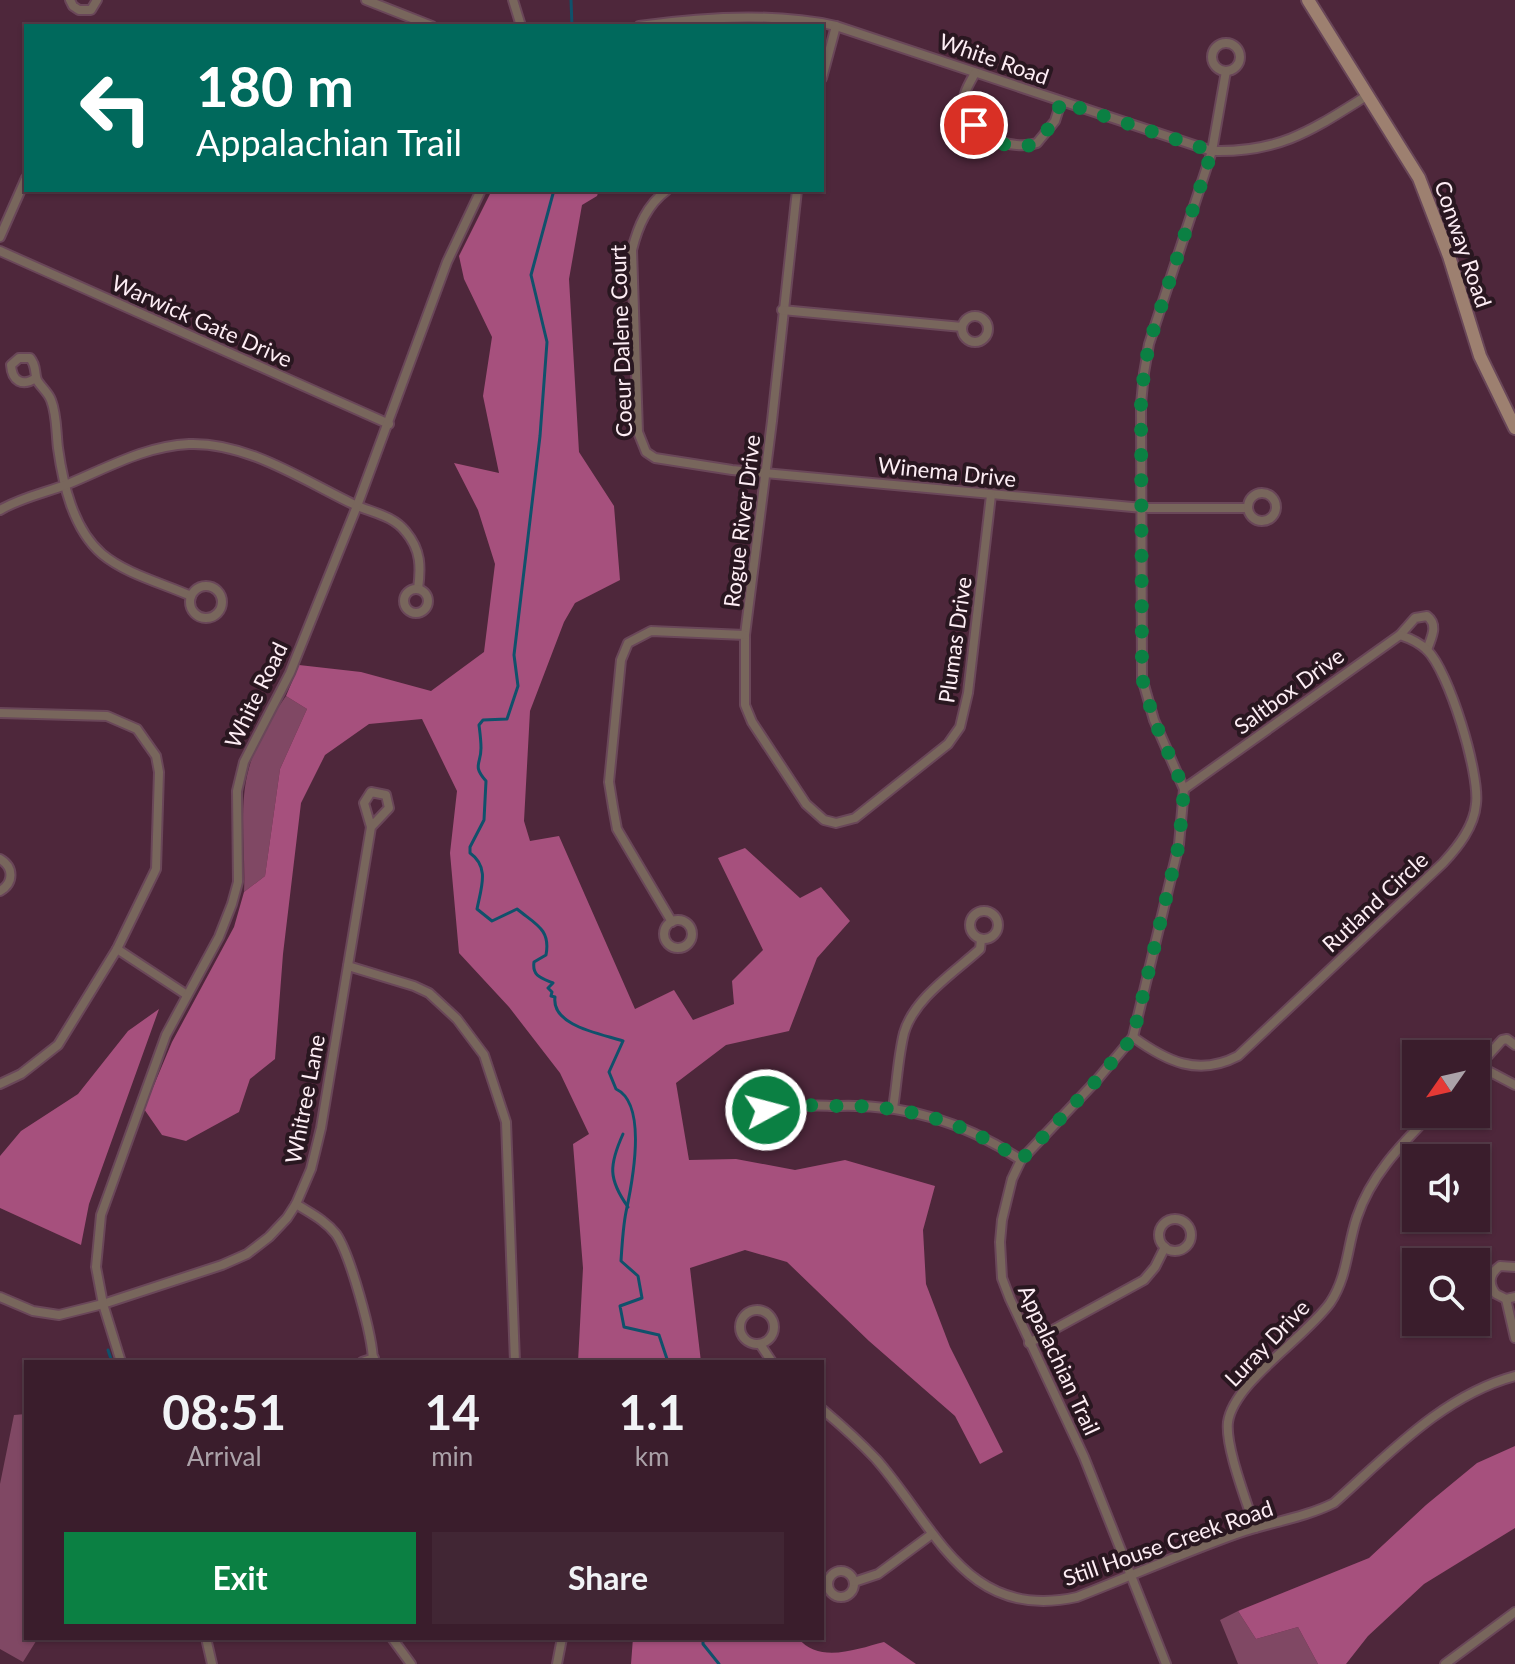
<!DOCTYPE html>
<html lang="en">
<head>
<meta charset="utf-8">
<style>
  body { margin:0; font-family:Lato,sans-serif; background:#412634; color:#f1f3f6; height:100vh; display:flex; flex-direction:column; font-size:30px; white-space:nowrap }
  * { box-sizing:border-box; margin:0 }
  p { font-size:26px; color:#aba2a9 }
  .icon { flex:none; width:44px; height:44px; fill:none; stroke:currentColor; stroke-width:2; stroke-linecap:round; stroke-linejoin:round }
  .map { position:relative; flex:1; overflow:hidden }
  .panel { position:absolute; left:24px; top:1360px; width:800px; height:280px; display:flex; flex-direction:column; background:#3a1d2c; border-radius:0px; box-shadow:0 2px 6px #0004,0 0 0 2px #543b48 }
  .panel>* { flex:none }
  .top-card { position:absolute; left:24px; top:24px; width:800px; height:168px; border-radius:0px; box-shadow:0 2px 6px #0004,0 0 0 2px #543b48; background:#00695c; color:#fff; overflow:hidden }
  .needle { width:52px; rotate:236deg }
  .fabs { position:absolute; left:1402px; top:1040px; display:grid; gap:16px }
  .fabs a { display:grid; place-items:center; width:88px; height:88px; border-radius:0px; background:#3a1d2c; box-shadow:0 2px 6px #0004,0 0 0 2px #543b48; font-size:40px }
  .pin { position:absolute; display:grid; place-items:center; width:68px; height:68px; color:#fff; margin:-34px; border:4px solid #fff; border-radius:50%; box-shadow:0 2px 8px #0007 }
  .me { position:absolute; width:88px; margin:-44px; rotate:83deg; stroke-linejoin:round; filter:drop-shadow(0 0 6px #0008) }
  .turn { display:flex; align-items:center; gap:28px; height:168px; padding:0 40px; font-size:36px }
  .turn .icon { width:104px; height:104px; stroke-width:2.5 }
  .turn b { display:block; font-size:56px; line-height:68px }
  .eta { display:flex; justify-content:space-evenly; align-items:center; height:136px; text-align:center }
  .eta b { font-size:48px; font-weight:700; line-height:56px }
  .button { display:flex; gap:16px; margin-top:auto; padding:16px 40px }
  .button a { flex:1; height:92px; border-radius:0px; background:#0b8043; color:#fff; font-size:32px; font-weight:700; line-height:92px; text-align:center }
  .button a+a { background:#412634; color:#f1f3f6 }
  .map>svg:first-child { display:block }
  .green { fill:#804864 }
  .forest { fill:#a6507d }
  .lines { fill:none; stroke-linecap:round; stroke-linejoin:round }
  .stream { stroke:#10516b; stroke-width:3 }
  .street-casing { stroke:#6a4759; stroke-width:12 }
  .secondary-casing { stroke:#6a4759; stroke-width:16 }
  .street { stroke:#78665c; stroke-width:8 }
  .secondary { stroke:#9d8070; stroke-width:12 }
  .route { stroke:#0b8043; stroke-width:14; stroke-dasharray:0 25.2 }
  .labels { text-anchor:middle; stroke-width:8; stroke-linejoin:round; paint-order:stroke }
  .street-label { font-size:22px; fill:#fdedf4; stroke:#291720 }
</style>
</head>
<body>
<div class="map">
<svg width="1515" height="1664" viewBox="0 0 1515 1664">
  <rect width="100%" height="100%" fill="#4e273b"/>
  <g class="green">
    <path d="M286,696L307,709L280,769L265,876L244,892C246,852 238,807 249,768C256,741 270,719 286,696Z"/>
    <polygon points="26,1414 26,1638 38,1638 23,1662 0,1649 0,1484 14,1415"/>
    <polygon points="1238,1611 1256,1639 1298,1627 1318,1664 1238,1664 1220,1620"/>
  </g>
  <g class="forest">
    <polygon points="492,190 599,190 597,196 582,205 569,279 579,452 614,506 620,580 575,603 564,622 530,711 524,821 530,841 559,836 635,1009 674,990 693,1020 734,1004 732,981 763,950 718,858 745,848 800,898 821,887 850,921 817,958 789,1031 726,1045 676,1083 689,1160 736,1159 795,1170 845,1160 935,1186 923,1230 926,1284 950,1347 1003,1452 980,1464 955,1416 869,1341 787,1262 745,1250 690,1268 701,1362 578,1362 583,1268 573,1144 589,1134 560,1073 509,1007 459,953 450,853 457,791 422,719 369,724 325,755 301,803 283,954 275,1059 250,1079 239,1112 186,1141 162,1135 144,1109 172,1042 234,927 244,892 265,876 280,769 307,709 286,696 299,665 361,672 431,691 484,652 495,564 478,510 454,463 499,473 483,396 492,337 464,279 459,256"/>
    <polygon points="159,1009 89,1204 81,1245 0,1208 0,1156 21,1131 78,1094 128,1031"/>
    <polygon points="1515,1446 1515,1528 1424,1584 1368,1636 1346,1664 1318,1664 1298,1627 1256,1639 1238,1611 1369,1558 1426,1505 1477,1463"/>
    <path d="M633,1638H798C819,1664 857,1649 884,1642L916,1664H631Z"/>
  </g>
  <g class="lines">
    <g class="stream">
      <polyline points="571,0 572,26"/>
      <path d="M554,190L531,275L547,342L540,436L514,655L518,686L507,719L483,720L479,725C480,733 481,740 481,748C481,765 472,765 486,781L484,820L470,847V853C490,867 481,888 477,909L492,921L517,909C535,924 551,929 546,955L534,962C532,976 541,978 553,983L548,988L552,992L551,996L555,997C551,1026 602,1034 623,1041L609,1072L616,1089C648,1104 632,1184 626,1212C623,1227 622,1245 621,1261L638,1276L642,1298L620,1306L624,1327L659,1335L668,1362"/>
      <path d="M623,1134C609,1165 608,1179 628,1207"/>
      <polyline points="108,1350 112,1362"/>
      <polyline points="703,1638 703,1644 719,1664"/>
    </g>
    <defs>
      <g id="street">
        <polyline points="70,0 73,6 79,10 91,10 97,0"/>
        <polyline points="366,0 432,26"/>
        <polyline points="513,0 521,26"/>
        <path d="M639,26C702,17 773,12 836,26L1212,151C1280,153 1312,130 1368,95"/>
        <circle cx="1226" cy="57" r="14"/>
        <path d="M975,73C969,84 961,96 964,109C968,137 1014,151 1037,143L1055,121L1061,102"/>
        <polyline points="822,78 836,26"/>
        <path d="M667,190C647,205 638,226 632,250L638,432L646,452L655,458L732,470L1143,508H1248"/>
        <polyline points="797,190 772,421 745,635 745,705 752,722 806,804 824,820 836,823 855,818 948,744 960,727 968,693 991,495"/>
        <polyline points="0,237 26,178"/>
        <polyline points="0,251 389,424"/>
        <polyline points="782,310 962,327"/>
        <circle cx="975" cy="329" r="13"/>
        <path d="M36,378C22,387 12,381 11,365L19,358H30C37,366 34,373 37,380C40,386 48,392 51,400C57,415 56,432 58,448C63,484 73,529 102,554C126,574 162,583 191,596"/>
        <circle cx="1262" cy="507" r="14"/>
        <path d="M0,510C22,497 45,493 68,484C107,468 145,446 189,444C247,442 303,480 353,504C372,513 393,515 406,532C421,550 421,567 418,589"/>
        <circle cx="206" cy="602" r="16"/>
        <circle cx="416" cy="601" r="12"/>
        <path d="M1400,635L1415,618L1427,616C1439,625 1431,638 1427,650"/>
        <polyline points="0,713 107,716 137,729 156,756 159,772 156,869 117,949 187,995"/>
        <path d="M0,859C14,867 14,883 0,891"/>
        <circle cx="984" cy="925" r="14"/>
        <circle cx="678" cy="934" r="14"/>
        <polyline points="672,922 617,829 613,807 609,782 621,660 628,643 651,631 745,635"/>
        <polyline points="348,966 414,986 429,993 457,1019 484,1055 506,1122 515,1362"/>
        <path d="M1133,1037C1166,1061 1198,1077 1238,1056L1443,863C1458,847 1474,827 1476,804C1480,774 1449,671 1427,650C1420,643 1409,638 1400,635L1184,789"/>
        <polyline points="1479,1066 1515,1085"/>
        <polyline points="1476,1069 1502,1040 1507,1039 1515,1045"/>
        <polyline points="0,1084 21,1074 58,1045 117,949"/>
        <path d="M799,1107L787,1093L775,1089L770,1092L764,1103L767,1113L778,1118C786,1116 792,1108 800,1107C811,1104 826,1106 838,1106C907,1104 964,1122 1021,1160"/>
        <path d="M893,1108C897,1084 898,1057 904,1033C914,998 955,972 980,949L981,940"/>
        <path d="M296,1204C310,1213 325,1220 336,1234C350,1254 373,1337 373,1362"/>
        <circle cx="1175" cy="1235" r="16"/>
        <path d="M1515,1267L1500,1266C1489,1274 1488,1284 1496,1294L1506,1299L1515,1297"/>
        <polyline points="0,1297 33,1311 59,1315 103,1304 222,1265 247,1254 269,1237 287,1218 296,1204 311,1169 321,1128 371,827 364,803 371,792 386,795 389,808 371,827"/>
        <polyline points="1506,1299 1515,1338"/>
        <circle cx="757" cy="1327" r="17"/>
        <polyline points="1029,1343 1144,1280 1155,1267 1165,1247"/>
        <polyline points="760,1344 772,1362"/>
        <polyline points="121,1362 103,1304 96,1267 101,1215 166,1035 219,937 232,904 238,882 237,791 244,762 290,673 357,506 447,262 481,190"/>
        <polyline points="362,1362 374,1358"/>
        <path d="M822,1409C841,1425 859,1441 876,1459C936,1527 966,1622 1077,1597C1131,1576 1185,1552 1239,1533C1271,1522 1304,1518 1334,1503C1388,1455 1443,1395 1515,1376"/>
        <path d="M1255,1528C1247,1502 1225,1447 1228,1422C1234,1382 1304,1339 1330,1303C1348,1276 1347,1246 1357,1217C1371,1175 1401,1145 1431,1114"/>
        <circle cx="841" cy="1584" r="13"/>
        <polyline points="854,1582 878,1574 932,1534"/>
        <polyline points="206,1638 212,1664"/>
        <polyline points="392,1638 411,1664"/>
        <polyline points="557,1664 562,1638"/>
        <polyline points="1166,1664 1084,1457 1010,1299 1002,1278 1000,1242 1002,1220 1012,1179 1021,1160 1096,1081 1133,1037 1179,844 1184,789 1154,720 1142,678 1141,404 1144,373 1149,344 1212,151 1226,71"/>
        <polyline points="1445,1664 1515,1612"/>
      </g>
      <polyline id="secondary" points="1308,0 1419,178 1449,256 1480,356 1515,428"/>
    </defs>
    <use href="#street" class="street-casing"/>
    <use href="#secondary" class="secondary-casing"/>
    <use href="#street" class="street"/>
    <use href="#secondary" class="secondary"/>
  </g>
  <g class="lines">
    <path class="route" d="M766,1110L778,1118C786,1116 792,1109 800,1107C809,1104 822,1106 831,1106C904,1104 961,1120 1021,1160L1096,1081L1133,1037L1179,844L1184,789L1154,720L1142,678L1141,404L1144,373L1149,344L1212,151L1061,102C1043,153 1016,161 974,125"/>
  </g>
  <g class="labels">
    <g class="street-label">
      <text transform="translate(994 59) rotate(19)" y="8">White Road</text>
      <text transform="translate(1463 244) rotate(71)" y="8">Conway Road</text>
      <text transform="translate(202 321) rotate(24)" y="8">Warwick Gate Drive</text>
      <text transform="translate(621 341) rotate(-92)" y="8">Coeur Dalene Court</text>
      <text transform="translate(947 472) rotate(6)" y="8">Winema Drive</text>
      <text transform="translate(742 521) rotate(-83)" y="8">Rogue River Drive</text>
      <text transform="translate(955 640) rotate(-82)" y="8">Plumas Drive</text>
      <text transform="translate(1289 691) rotate(-36)" y="8">Saltbox Drive</text>
      <text transform="translate(256 695) rotate(-64)" y="8">White Road</text>
      <text transform="translate(1375 902) rotate(-43)" y="8">Rutland Circle</text>
      <text transform="translate(305 1099) rotate(-79)" y="8">Whitree Lane</text>
      <text transform="translate(1267 1343) rotate(-46)" y="8">Luray Drive</text>
      <text transform="translate(1059 1360) rotate(65)" y="8">Appalachian Trail</text>
      <text transform="translate(1168 1543) rotate(-19)" y="8">Still House Creek Road</text>
    </g>
  </g>
</svg>
<div class="fabs">
<a><svg class="needle" viewBox="-14 -14 28 28"><path d="M0-13l5 13h-10z" fill="#e53935"/><path d="M0 13l5-13h-10z" fill="#aba2a9"/></svg></a>
<a><svg class="icon" aria-label="sound" viewBox="0 0 24 24"><path d="M4 9h4l5-4v14l-5-4H4zM17 9q2 3 0 6"/></svg></a>
<a><svg class="icon" aria-label="search" viewBox="0 0 24 24"><circle cx="10" cy="10" r="6"/><path d="M15 15l6 6"/></svg></a>
</div>
<div class="pin" style="left:974px;top:125px;background:#d93025"><svg class="icon" aria-label="arrive" viewBox="0 0 24 24"><path d="M6 21V4h12l-3 4 3 4H6"/></svg></div>
<svg class="me" style="left:766px;top:1110px" viewBox="-20 -20 40 40"><circle r="17" fill="#0b8043" stroke="#fff" stroke-width="3"/><path d="M0-11L8 9 0 5-8 9z" fill="#fff"/></svg>
<div class="top-card">
<div class="turn"><svg class="icon" aria-label="left" viewBox="0 0 24 24"><path d="M17 20v-9H6M10 6l-5 5 5 5"/></svg><div><b>180 m</b>Appalachian Trail</div></div>
</div>
<section class="panel">
<div class="eta">
<div><b>08:51</b><p>Arrival</p></div>
<div><b>14</b><p>min</p></div>
<div><b>1.1</b><p>km</p></div>
</div>
<div class="button"><a>Exit</a><a>Share</a></div>
</section>
</div>
</body>
</html>
